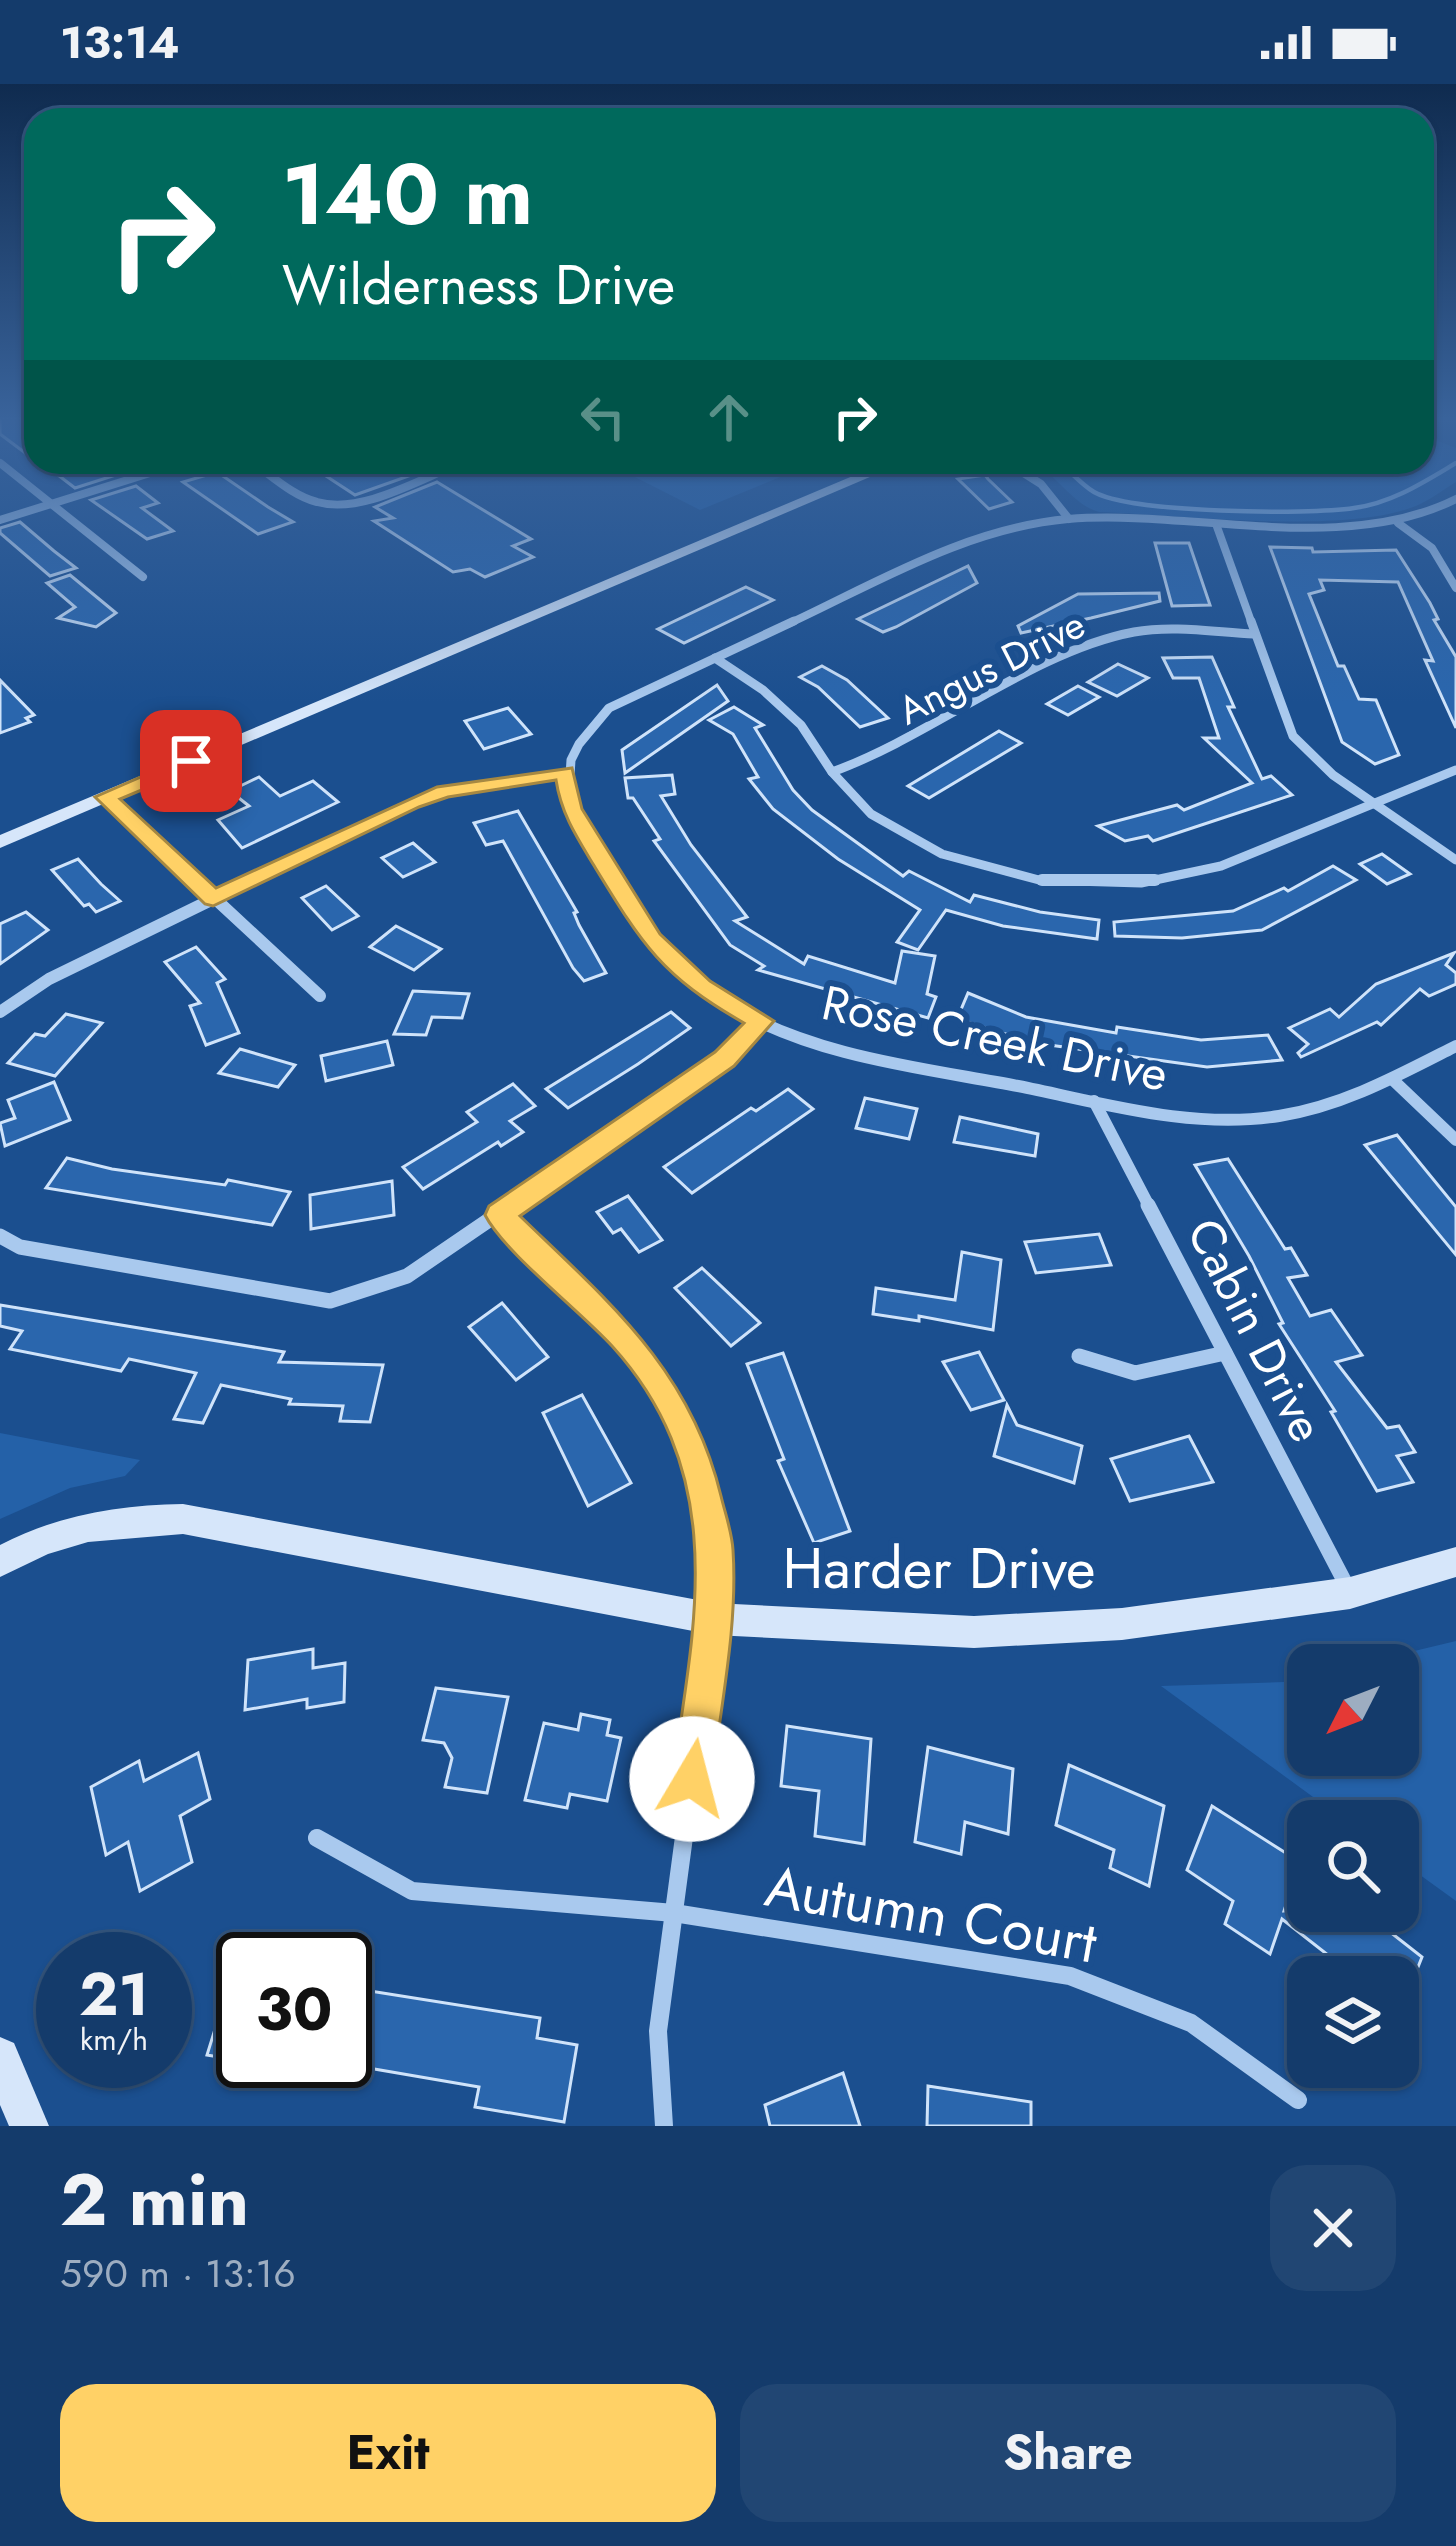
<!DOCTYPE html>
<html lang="en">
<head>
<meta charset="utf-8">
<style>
  body { margin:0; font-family:Jost,sans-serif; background:#214673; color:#f1f3f6; height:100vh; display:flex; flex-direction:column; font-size:45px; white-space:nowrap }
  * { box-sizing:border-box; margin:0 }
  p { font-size:39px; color:#9dadc1 }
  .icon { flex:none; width:66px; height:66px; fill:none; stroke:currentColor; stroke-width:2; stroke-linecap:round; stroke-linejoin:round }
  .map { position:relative; height:2042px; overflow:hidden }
  .drawer { display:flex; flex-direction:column; background:#143b6b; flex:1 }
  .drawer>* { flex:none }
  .guide { position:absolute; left:24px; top:24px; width:1410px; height:366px; border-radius:36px; box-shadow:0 3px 9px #0004,0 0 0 3px #33557e; background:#00695c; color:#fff; overflow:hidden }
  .needle { width:78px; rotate:228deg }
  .fabs { position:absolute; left:1287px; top:1560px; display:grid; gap:24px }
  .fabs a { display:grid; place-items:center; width:132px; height:132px; border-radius:24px; background:#143b6b; box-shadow:0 3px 9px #0004,0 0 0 3px #33557e; font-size:60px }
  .speed { position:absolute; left:36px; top:1848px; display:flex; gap:24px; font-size:60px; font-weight:700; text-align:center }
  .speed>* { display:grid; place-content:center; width:156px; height:156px; border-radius:50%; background:#143b6b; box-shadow:0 3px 9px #0004,0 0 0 3px #33557e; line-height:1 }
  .speed small { font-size:30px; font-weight:400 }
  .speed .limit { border:6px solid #111; border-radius:18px; background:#fff; color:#111 }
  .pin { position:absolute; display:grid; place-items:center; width:102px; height:102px; color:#fff; margin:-51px; border-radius:24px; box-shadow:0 6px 18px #0006 }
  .me { position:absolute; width:132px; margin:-66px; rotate:8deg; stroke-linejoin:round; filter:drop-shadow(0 0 9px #0008) }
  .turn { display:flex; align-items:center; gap:42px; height:252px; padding:0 60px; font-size:54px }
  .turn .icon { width:156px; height:156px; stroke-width:2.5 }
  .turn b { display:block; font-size:84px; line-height:102px }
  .lanes { display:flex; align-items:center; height:114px; padding:0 60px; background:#0003; justify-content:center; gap:60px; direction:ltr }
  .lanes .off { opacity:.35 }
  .round { display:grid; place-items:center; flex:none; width:126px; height:126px; border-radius:36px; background:#214673 }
  .headline { display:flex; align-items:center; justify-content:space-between; height:204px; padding:0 60px }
  h1 { font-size:72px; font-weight:700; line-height:90px }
  .primary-button { display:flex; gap:24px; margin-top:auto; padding:24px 60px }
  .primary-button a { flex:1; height:138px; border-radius:36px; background:#ffd166; color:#111; font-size:48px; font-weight:700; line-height:138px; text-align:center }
  .primary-button a+a { background:#214673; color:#f1f3f6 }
  .status { display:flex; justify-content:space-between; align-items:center; height:84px; padding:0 60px; background:#143b6b; direction:ltr }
  .status svg { height:33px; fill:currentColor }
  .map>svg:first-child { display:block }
  .green { fill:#2461a8 }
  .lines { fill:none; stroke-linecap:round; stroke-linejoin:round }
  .stream { stroke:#9cc4f0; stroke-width:4.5 }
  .building { fill:#2a66ad; stroke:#cfe3fa; stroke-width:3 }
  .street-far4 { stroke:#a9c9ee; stroke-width:8 }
  .street-far3 { stroke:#a9c9ee; stroke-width:9 }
  .street-far2 { stroke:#a9c9ee; stroke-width:12 }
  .street-far1 { stroke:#a9c9ee; stroke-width:15 }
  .street { stroke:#a9c9ee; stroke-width:18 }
  .secondary { fill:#d6e6fa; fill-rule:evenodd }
  .route { fill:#ffd166; stroke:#a68842; stroke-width:3 }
  .labels { text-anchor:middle; stroke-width:12; stroke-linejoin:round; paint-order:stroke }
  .far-street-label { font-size:39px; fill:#fff; stroke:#1b4f8f }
  .street-label { font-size:48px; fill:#fff; stroke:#1b4f8f }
  .near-street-label { font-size:57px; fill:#fff; stroke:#1b4f8f }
</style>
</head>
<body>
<div class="status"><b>13:14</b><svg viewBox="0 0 49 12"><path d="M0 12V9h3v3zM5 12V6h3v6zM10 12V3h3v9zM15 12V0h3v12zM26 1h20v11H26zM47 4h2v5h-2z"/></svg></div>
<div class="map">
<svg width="1456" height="2042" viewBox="0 0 1456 2042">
  <rect width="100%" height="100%" fill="#1b4f8f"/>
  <g class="green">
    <path d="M1422,351L1456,364V398C1443,406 1430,416 1416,422C1343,451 1182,431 1099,428C1073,421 1058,392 1033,378H1422Z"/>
    <polygon points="650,378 817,378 700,426 625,388"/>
    <polygon points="0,1349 140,1376 125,1392 70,1404 0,1435"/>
    <polygon points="1456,1557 1456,1817 1398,1775 1398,1737 1346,1737 1161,1602 1284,1598 1308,1593 1308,1671 1398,1671 1398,1581 1356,1581"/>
  </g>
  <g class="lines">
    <path class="stream" d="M1059,378C1070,387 1082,401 1094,408C1131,429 1308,431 1354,424C1392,419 1424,398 1456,379"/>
  </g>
  <g class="building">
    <polygon points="0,333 27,333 36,339 36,377 0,350"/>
    <polygon points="102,378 119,390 75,404 58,391"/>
    <polygon points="314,378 403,378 420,388 355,411 326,392 333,390"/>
    <polygon points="217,388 268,423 293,438 258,450 183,398"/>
    <polygon points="985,391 988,395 1012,418 989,425 958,395"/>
    <polygon points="437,398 531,455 513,462 533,473 485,493 470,485 453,488 374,437 393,434 375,423"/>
    <polygon points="136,402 158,419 142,424 173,447 147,455 91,416"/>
    <polygon points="20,438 54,467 76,484 50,492 0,449 0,444"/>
    <polygon points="1155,459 1189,459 1210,521 1172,522"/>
    <polygon points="1270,463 1312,464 1313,468 1396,466 1430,519 1438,535 1434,536 1456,573 1456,644 1425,576 1433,577 1398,498 1320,496 1324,506 1309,510 1338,582 1344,582 1359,615 1376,616 1399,671 1375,680 1342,658"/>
    <polygon points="968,482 977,499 896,543 883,548 858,535"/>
    <polygon points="70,491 116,529 96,543 58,534 75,523 47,499"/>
    <polygon points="746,503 773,516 684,559 658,545"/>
    <polygon points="1159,509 1160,517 1091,534 1021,549 1018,542 1078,510"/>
    <polygon points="1212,573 1234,623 1228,623 1262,695 1271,692 1292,711 1153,757 1148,752 1125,757 1098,742 1177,721 1184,726 1252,699 1204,654 1219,654 1199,594 1173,594 1163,574"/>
    <polygon points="1118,580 1148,594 1117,612 1088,598"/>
    <polygon points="822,582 847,596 888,634 860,643 818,603 800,593"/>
    <polygon points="0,596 34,631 26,634 30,638 0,649"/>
    <polygon points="717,601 728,617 625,689 622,666"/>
    <polygon points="1078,602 1099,613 1068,631 1047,620"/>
    <polygon points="734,623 763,641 755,644 793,706 812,726 903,792 909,787 970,818 974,811 1040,828 1099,836 1097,855 1003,842 946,826 918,866 897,858 920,826 838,775 773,725 749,695 758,693 733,650 709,636"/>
    <polygon points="508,624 531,650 484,665 465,637"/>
    <polygon points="999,647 1021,659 929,714 908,702"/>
    <polygon points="672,691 675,710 661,712 691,761 747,833 735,837 804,880 808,872 895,899 902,867 935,872 927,910 936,913 928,934 758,886 764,882 730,861 654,757 660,755 633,714 628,714 625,694"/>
    <polygon points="259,693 280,712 313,697 338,718 242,764 218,736 249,722 230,707"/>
    <polygon points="518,727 577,828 574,829 579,841 606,889 584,897 573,884 503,757 486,761 474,739"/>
    <polygon points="413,759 435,778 403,793 382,774"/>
    <polygon points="1382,770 1410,790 1387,800 1360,780"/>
    <polygon points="78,775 101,800 120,817 96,828 89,820 84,822 52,786"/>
    <polygon points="1333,782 1356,796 1262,846 1182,854 1115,852 1114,838 1233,827 1284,804 1288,807"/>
    <polygon points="326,802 358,832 332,846 302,814"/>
    <polygon points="26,828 48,846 0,880 0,840"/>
    <polygon points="396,842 441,865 414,886 370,863"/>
    <polygon points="196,863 225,895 217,899 239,949 206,961 190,922 200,919 165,878"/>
    <polygon points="1454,869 1446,881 1456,889 1456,900 1429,912 1420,905 1381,941 1377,938 1301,973 1298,969 1308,960 1289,944 1330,925 1339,933 1376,900"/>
    <polygon points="413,907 469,910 462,934 432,933 426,951 394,950"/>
    <polygon points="968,909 1026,933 1116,949 1117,943 1201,956 1268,951 1282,976 1207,983 1035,959 957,935"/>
    <polygon points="671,928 690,944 638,980 568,1024 546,1005"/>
    <polygon points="66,930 102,939 55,992 8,979 35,950 45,952"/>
    <polygon points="387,957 393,981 326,997 321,972"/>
    <polygon points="240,965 295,981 278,1003 219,989"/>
    <polygon points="54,998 70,1036 5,1062 0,1039 15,1034 8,1016"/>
    <polygon points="513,1000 535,1022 510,1037 523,1048 501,1062 498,1058 423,1105 403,1083 477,1038 467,1028"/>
    <polygon points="788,1005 813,1025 692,1109 664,1083 751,1024 756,1027"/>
    <polygon points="865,1014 917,1025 909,1055 856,1044"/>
    <polygon points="960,1033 1038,1050 1035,1072 954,1058"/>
    <polygon points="1397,1051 1456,1123 1456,1171 1365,1061"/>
    <polygon points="67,1074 112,1085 225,1101 228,1096 290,1108 272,1141 46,1104"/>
    <polygon points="1228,1075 1285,1165 1291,1164 1307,1191 1288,1194 1310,1232 1331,1226 1362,1271 1336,1278 1387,1344 1399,1342 1415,1368 1397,1372 1413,1398 1377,1407 1331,1328 1335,1327 1279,1240 1283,1239 1249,1172 1195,1081"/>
    <polygon points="392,1097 394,1131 311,1145 310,1111"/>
    <polygon points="628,1112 662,1156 639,1168 621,1145 613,1149 597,1128"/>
    <polygon points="1099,1150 1111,1181 1036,1189 1025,1158"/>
    <polygon points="962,1168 1001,1176 993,1246 919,1232 919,1237 873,1230 876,1204 955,1216"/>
    <polygon points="702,1184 760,1239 731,1262 675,1204"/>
    <polygon points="502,1219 548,1273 516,1296 469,1243"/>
    <polygon points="0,1221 284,1268 279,1278 383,1281 370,1338 340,1337 343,1322 289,1320 291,1315 221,1301 203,1339 174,1335 196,1289 129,1275 121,1287 10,1265 22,1247 0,1242"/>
    <polygon points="979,1268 1004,1316 971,1326 943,1278"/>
    <polygon points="783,1269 850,1447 814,1459 778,1377 784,1375 747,1280"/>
    <polygon points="582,1311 631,1399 588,1422 543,1329"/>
    <polygon points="1007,1321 1017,1341 1082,1362 1074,1399 994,1372"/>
    <polygon points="1189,1352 1213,1398 1130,1417 1111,1375"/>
    <polygon points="313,1565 313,1584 345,1579 344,1618 307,1624 307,1615 245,1626 248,1576"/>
    <polygon points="436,1604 508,1613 487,1709 445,1703 452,1674 444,1659 423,1656"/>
    <polygon points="581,1630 610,1636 607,1651 621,1654 607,1717 570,1710 567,1724 525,1716 544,1639 578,1646"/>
    <polygon points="787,1642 871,1655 864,1760 815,1752 819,1707 781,1702"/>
    <polygon points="928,1663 1013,1685 1008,1750 965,1738 961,1770 915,1758"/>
    <polygon points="198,1669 210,1715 180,1732 192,1778 140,1807 128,1758 106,1771 91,1703 139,1677 144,1697"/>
    <polygon points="1069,1681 1164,1722 1149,1802 1110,1784 1114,1766 1056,1741"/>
    <polygon points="1212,1722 1300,1778 1284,1827 1399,1827 1390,1848 1422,1873 1399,1931 1398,1893 1356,1893 1282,1835 1270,1870 1225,1840 1233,1817 1187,1786"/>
    <polygon points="238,1871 243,1872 243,1977 207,1971"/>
    <polygon points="370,1907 540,1934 537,1954 577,1961 564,2038 475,2023 479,2003 351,1981"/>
    <polygon points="843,1989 860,2042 770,2042 765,2021"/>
    <polygon points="928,2002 1031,2018 1031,2042 927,2042"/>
  </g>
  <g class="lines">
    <g class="street-far4">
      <path d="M252,378C272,392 293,412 317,418C363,431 423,393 464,378"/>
      <polyline points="1006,378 1041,400 1069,435"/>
      <polyline points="0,379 143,493"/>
      <polyline points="0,436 185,378"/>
      <polyline points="1398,439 1432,464 1456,504"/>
      <polyline points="1216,440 1252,540"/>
      <path d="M788,540C878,498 967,444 1068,435C1192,425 1342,472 1456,415"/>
    </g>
    <g class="street-far3">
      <polyline points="1251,537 1293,652 1333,691 1456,776"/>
      <polyline points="715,574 763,606 801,641 832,688 871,730 942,770 1039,796 1141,799 1221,782 1456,686"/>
      <path d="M832,688C932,652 1033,567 1134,548C1173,541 1214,548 1254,550"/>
      <polyline points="106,713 199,799"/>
      <polyline points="246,799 411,719 444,708 565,689"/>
      <polyline points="616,799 583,743 569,707 571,676 579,660 609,624 794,537"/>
    </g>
    <g class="street-far2">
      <polyline points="195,796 320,912"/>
      <path d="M615,796C645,847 679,891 730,922C815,973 923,984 1018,1002C1103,1019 1192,1046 1279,1032C1343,1022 1399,991 1456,962"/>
      <polyline points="1042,796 1155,796"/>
      <polyline points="0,928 49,895 252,796"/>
      <polyline points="1392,995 1456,1056"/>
      <polyline points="1094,1017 1150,1124"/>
      <polyline points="507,1124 724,975 761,937"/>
    </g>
    <g class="street-far1">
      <polyline points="1148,1121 1350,1508"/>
      <path d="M500,1131C633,1262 720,1329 714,1532"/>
      <polyline points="0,1152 20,1163 330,1217 407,1192 511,1121"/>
      <polyline points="1079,1272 1135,1289 1225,1269"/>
    </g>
    <g class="street">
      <polyline points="317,1754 412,1807 674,1829 1070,1892 1191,1939 1298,2016"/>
      <polyline points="664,2042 658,1947 714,1529"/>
    </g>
    <g class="secondary">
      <polygon points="886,378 905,378 0,764 0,751"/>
      <path d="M183,1420L714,1519L974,1532L1122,1524L1350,1493L1456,1463V1493L1350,1525L1122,1556L974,1564L714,1551L183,1450L88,1458L48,1470L0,1493V1461C57,1431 119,1421 183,1420Z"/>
      <polygon points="0,1953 14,1959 49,2042 9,2042 0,2021"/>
    </g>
  </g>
  <linearGradient id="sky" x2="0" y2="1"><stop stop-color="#0f2b4f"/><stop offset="0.54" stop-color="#39639b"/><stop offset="1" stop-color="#39639b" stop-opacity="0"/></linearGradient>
  <rect width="1456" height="619" fill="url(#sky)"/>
  <path class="route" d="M191,671L199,673V682L120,715L216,804L437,703L572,684L582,725L660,850L710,897L774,937L734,982L520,1132C609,1218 691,1286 721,1412C725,1429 732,1448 733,1466C738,1541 721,1620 712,1695L706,1709L692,1715L678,1709L672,1695C695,1539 730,1392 612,1262C580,1227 504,1168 485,1131L489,1122L715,968L744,939C660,891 642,860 593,780C576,752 561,729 556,696L448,713L419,723L213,822L205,820L95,713Z"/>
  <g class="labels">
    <g class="far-street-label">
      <text transform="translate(991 583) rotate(-27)" y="14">Angus Drive</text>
    </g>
    <g class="street-label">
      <text transform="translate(995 954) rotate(12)" y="17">Rose Creek Drive</text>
      <text transform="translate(1256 1246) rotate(63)" y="17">Cabin Drive</text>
    </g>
    <g class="near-street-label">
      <text x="939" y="1504">Harder Drive</text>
      <text transform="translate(931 1830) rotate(10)" y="20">Autumn Court</text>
    </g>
  </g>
</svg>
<div class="fabs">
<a><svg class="needle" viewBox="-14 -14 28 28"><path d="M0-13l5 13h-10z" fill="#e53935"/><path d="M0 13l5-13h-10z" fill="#9dadc1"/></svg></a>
<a><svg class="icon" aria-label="search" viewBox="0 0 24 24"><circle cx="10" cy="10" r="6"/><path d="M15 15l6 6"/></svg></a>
<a><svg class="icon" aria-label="layers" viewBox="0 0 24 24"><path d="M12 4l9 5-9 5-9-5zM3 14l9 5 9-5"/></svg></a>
</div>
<div class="speed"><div>21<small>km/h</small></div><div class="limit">30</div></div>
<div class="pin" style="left:191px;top:677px;background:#d93025"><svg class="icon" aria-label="arrive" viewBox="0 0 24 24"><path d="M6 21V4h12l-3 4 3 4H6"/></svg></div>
<svg class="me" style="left:692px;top:1695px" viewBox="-20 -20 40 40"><circle r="19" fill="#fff"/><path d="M0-13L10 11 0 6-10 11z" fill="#ffd166"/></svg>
<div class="guide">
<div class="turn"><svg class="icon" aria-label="right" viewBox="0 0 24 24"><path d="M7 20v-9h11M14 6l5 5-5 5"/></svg><div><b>140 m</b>Wilderness Drive</div></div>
<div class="lanes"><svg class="icon off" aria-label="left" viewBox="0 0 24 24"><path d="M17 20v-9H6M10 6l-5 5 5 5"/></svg><svg class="icon off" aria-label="ahead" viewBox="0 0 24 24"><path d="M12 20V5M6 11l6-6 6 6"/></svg><svg class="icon" aria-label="right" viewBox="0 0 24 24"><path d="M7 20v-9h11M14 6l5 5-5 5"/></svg></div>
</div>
</div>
<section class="drawer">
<div class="headline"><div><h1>2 min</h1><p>590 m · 13:16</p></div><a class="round"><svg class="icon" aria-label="close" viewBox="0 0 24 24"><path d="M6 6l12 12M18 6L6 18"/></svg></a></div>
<div class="primary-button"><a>Exit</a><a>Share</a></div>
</section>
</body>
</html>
